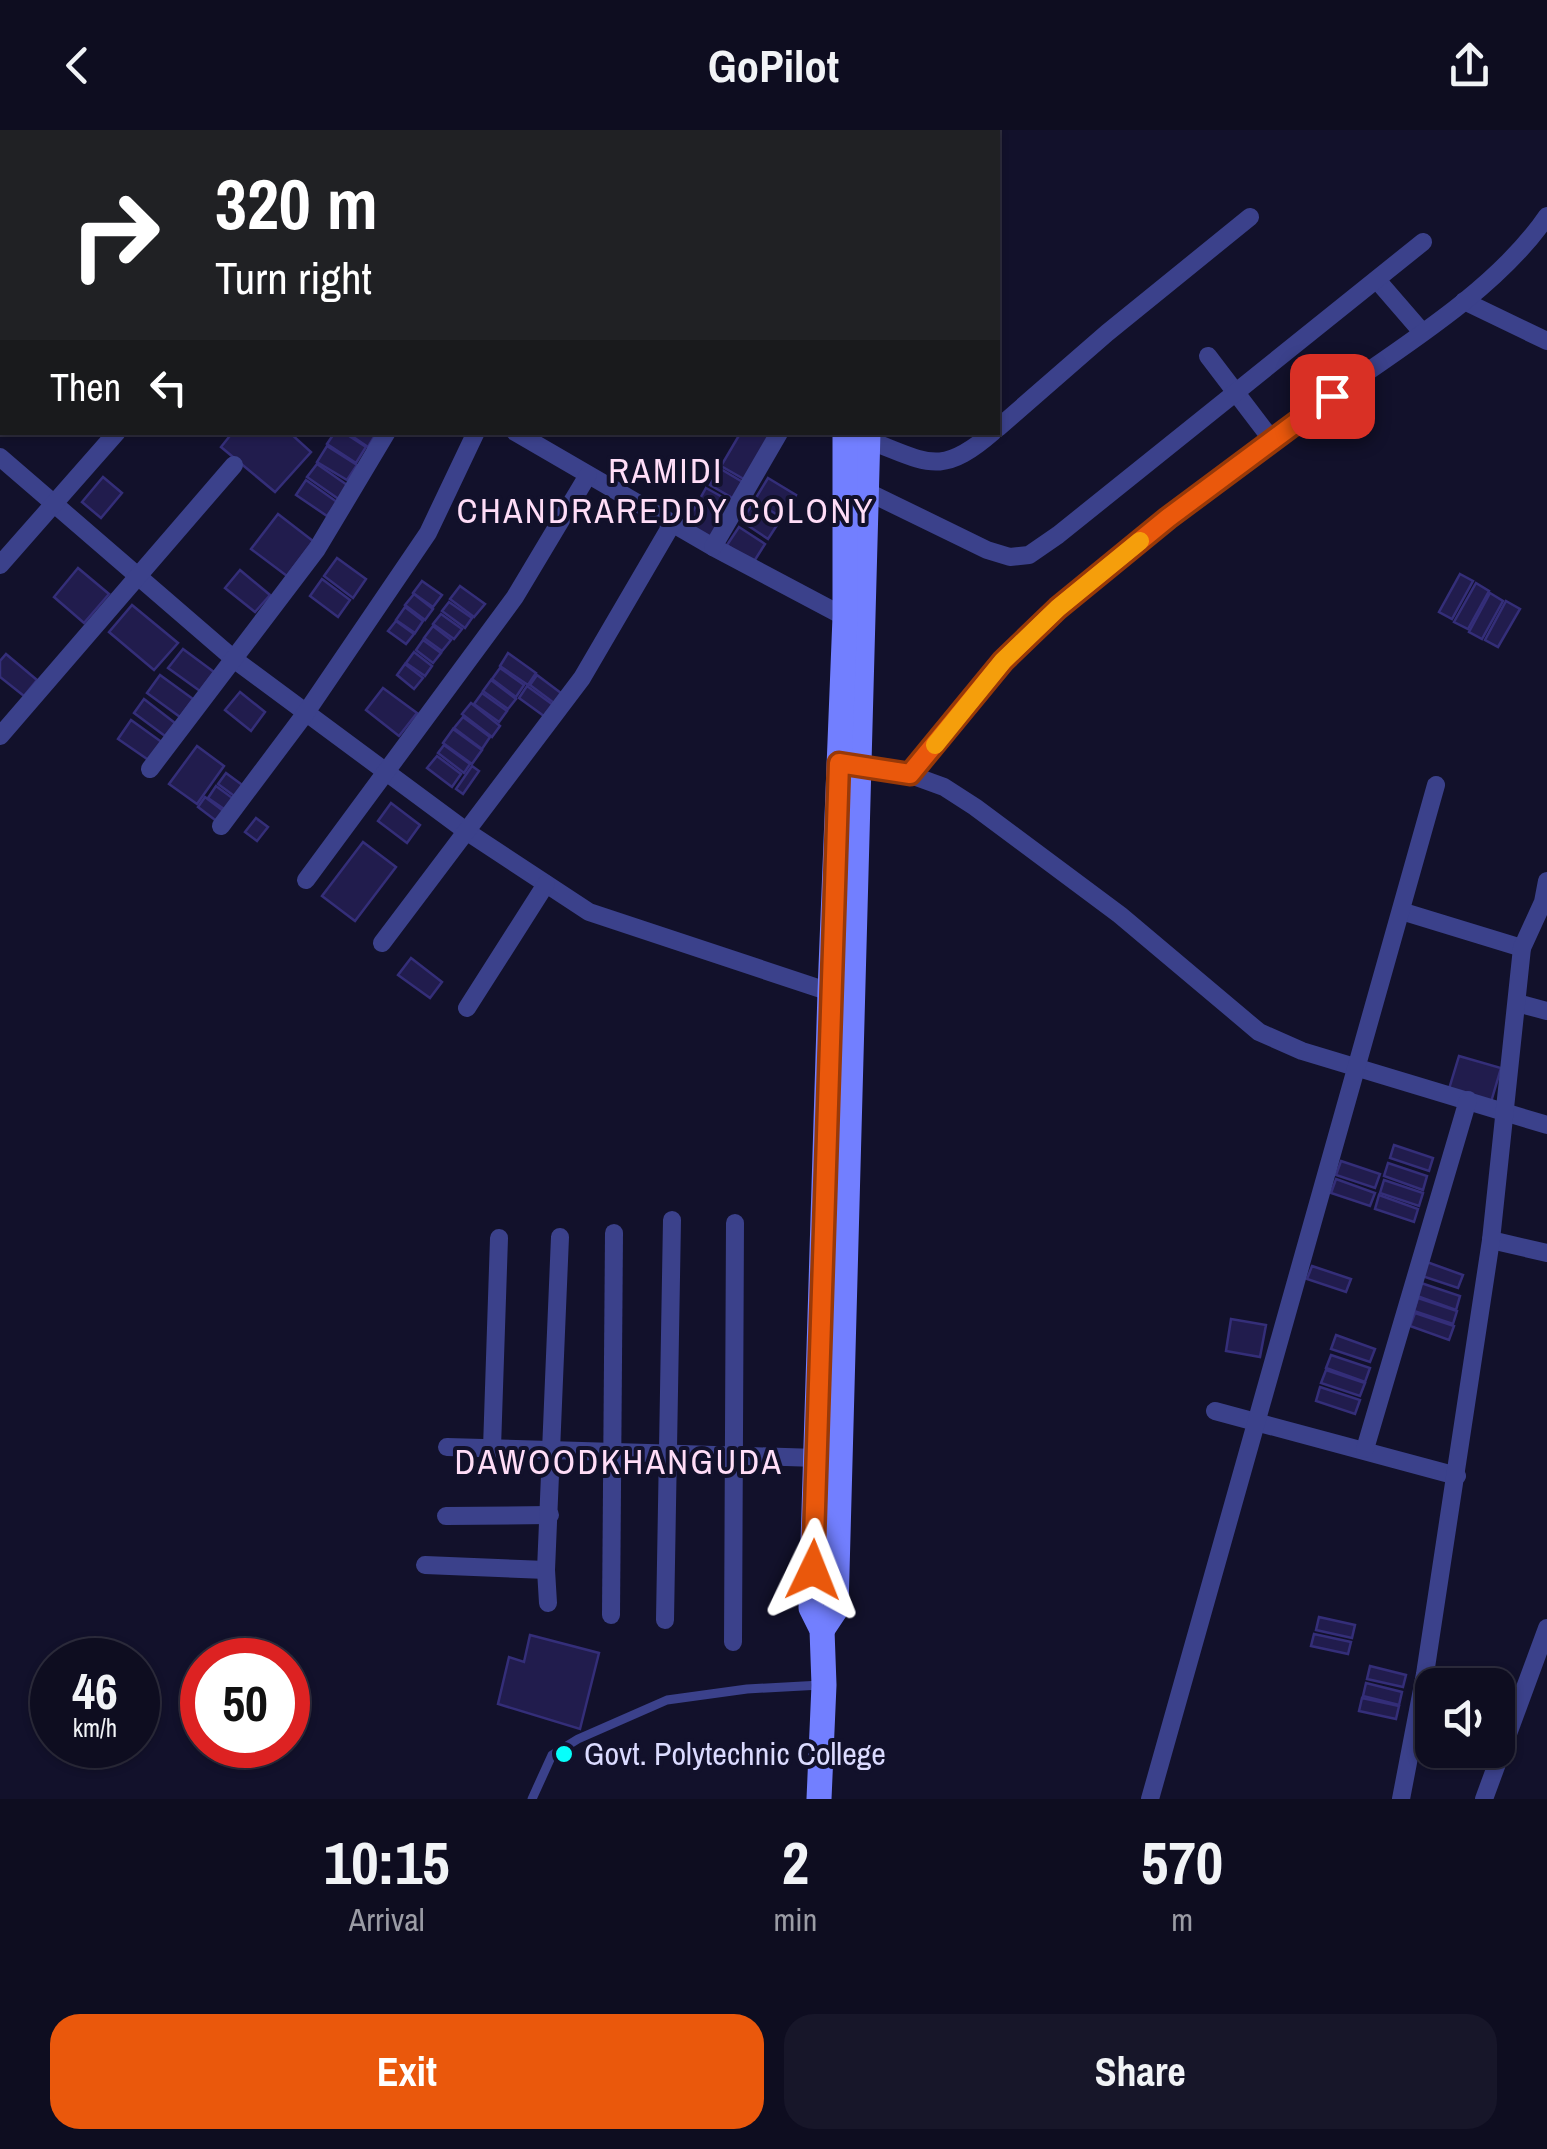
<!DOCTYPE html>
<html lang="en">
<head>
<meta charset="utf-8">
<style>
  body { margin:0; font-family:"Archivo Narrow",sans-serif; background:#171629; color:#f1f3f6; height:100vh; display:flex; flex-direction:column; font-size:38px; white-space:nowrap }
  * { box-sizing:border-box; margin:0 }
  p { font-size:32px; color:#9b9ca5 }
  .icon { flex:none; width:55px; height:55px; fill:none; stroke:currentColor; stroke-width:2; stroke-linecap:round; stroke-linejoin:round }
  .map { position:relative; height:1669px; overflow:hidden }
  .details { display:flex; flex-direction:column; background:#0e0d20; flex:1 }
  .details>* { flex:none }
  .hud { position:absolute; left:0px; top:0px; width:1000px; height:305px; box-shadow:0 2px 8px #0004,0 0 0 2px #2e2d3e; background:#202124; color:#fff; overflow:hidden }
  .buttons { position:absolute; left:1415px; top:1538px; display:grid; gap:20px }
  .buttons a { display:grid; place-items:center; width:100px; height:100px; border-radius:20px; background:#0e0d20; box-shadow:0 2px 8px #0004,0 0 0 2px #2e2d3e; font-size:50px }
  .speed { position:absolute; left:30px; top:1508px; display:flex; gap:20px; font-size:50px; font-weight:700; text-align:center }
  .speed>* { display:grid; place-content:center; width:130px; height:130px; border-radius:50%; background:#0e0d20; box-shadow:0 2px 8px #0004,0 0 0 2px #2e2d3e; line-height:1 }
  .speed small { font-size:25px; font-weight:400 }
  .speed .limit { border:15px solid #d22; background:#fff; color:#111 }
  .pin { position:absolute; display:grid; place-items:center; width:85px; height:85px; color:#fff; margin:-42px; border-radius:20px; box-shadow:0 5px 15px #0006 }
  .me { position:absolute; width:110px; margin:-55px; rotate:2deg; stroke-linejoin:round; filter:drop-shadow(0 0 8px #0008) }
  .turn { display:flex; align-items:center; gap:35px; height:210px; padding:0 50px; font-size:45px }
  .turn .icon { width:130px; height:130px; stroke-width:2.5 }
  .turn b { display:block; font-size:70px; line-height:85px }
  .then { display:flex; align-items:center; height:95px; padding:0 50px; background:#0003; gap:20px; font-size:38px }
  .eta { display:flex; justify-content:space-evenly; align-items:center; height:170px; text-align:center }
  .eta b { font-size:60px; font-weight:700; line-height:70px }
  .button { display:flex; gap:20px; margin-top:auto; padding:20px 50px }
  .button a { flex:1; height:115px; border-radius:30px; background:#ea580c; color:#fff; font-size:40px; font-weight:700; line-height:115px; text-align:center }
  .button a+a { background:#171629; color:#f1f3f6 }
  header { display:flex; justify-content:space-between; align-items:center; height:130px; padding:0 50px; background:#0e0d20; font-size:45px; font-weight:700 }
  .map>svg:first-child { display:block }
  .building { fill:#211c4d; stroke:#342e79; stroke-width:2.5 }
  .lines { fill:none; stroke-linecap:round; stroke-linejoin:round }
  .service { stroke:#3b418b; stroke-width:9 }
  .minor { stroke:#3b418b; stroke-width:18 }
  .secondary { stroke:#727fff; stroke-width:25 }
  .route-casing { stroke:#983908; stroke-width:25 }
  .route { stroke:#ea580c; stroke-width:18 }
  .slow { stroke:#f59e0b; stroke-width:18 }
  .poi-dot { fill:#07fffb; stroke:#12112b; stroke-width:4 }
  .labels { text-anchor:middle; stroke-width:8; stroke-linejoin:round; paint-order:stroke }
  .poi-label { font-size:32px; fill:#dbdbff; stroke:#12112b; text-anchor:start }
  .neighbourhood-label { font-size:35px; letter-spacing:2.5px; fill:#ffddf7; stroke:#12112b }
</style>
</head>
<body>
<header><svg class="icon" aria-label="back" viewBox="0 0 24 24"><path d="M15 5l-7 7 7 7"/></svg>GoPilot<svg class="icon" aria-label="share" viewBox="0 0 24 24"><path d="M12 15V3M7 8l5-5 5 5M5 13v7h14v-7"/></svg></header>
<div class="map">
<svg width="1547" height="1669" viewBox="0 0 1547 1669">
  <rect width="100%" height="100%" fill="#12112b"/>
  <g class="building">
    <polygon points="153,0 262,0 259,2"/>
    <polygon points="233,302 289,302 311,322 275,362 221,317"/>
    <polygon points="335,302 343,302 366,317 356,333 327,314"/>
    <polygon points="346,302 377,302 368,317"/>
    <polygon points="741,302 777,302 749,352 721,336"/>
    <polygon points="327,316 357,335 347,350 317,332"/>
    <polygon points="317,334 350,357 340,370 307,347"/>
    <polygon points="719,338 746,354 736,370 710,355"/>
    <polygon points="103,347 122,363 101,388 82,372"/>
    <polygon points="768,348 796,365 783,388 754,371"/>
    <polygon points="306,350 337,372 327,386 296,365"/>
    <polygon points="706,358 735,374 713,414 684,397"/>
    <polygon points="753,374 779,392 768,409 741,391"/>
    <polygon points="278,384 313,411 287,446 251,419"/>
    <polygon points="739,397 765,414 753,433 727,415"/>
    <polygon points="337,428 366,449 353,468 324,446"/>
    <polygon points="78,438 109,464 84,493 54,467"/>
    <polygon points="240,440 270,465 255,482 225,458"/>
    <polygon points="1460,444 1473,451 1452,489 1439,482"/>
    <polygon points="322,449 350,470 338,487 310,466"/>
    <polygon points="422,451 442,465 433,477 413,463"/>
    <polygon points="1476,453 1489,461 1468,499 1454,492"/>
    <polygon points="460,456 485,474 474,487 450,469"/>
    <polygon points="1490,463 1503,471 1482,509 1469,502"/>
    <polygon points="414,464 433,479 425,490 405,475"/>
    <polygon points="1506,471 1520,479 1498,517 1485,510"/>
    <polygon points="449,472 472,488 465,498 442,481"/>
    <polygon points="132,475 178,513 154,540 109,502"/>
    <polygon points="405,477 423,491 415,503 396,490"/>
    <polygon points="441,484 462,499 454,509 433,494"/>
    <polygon points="396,491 414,504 406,514 388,501"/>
    <polygon points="433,496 451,510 442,521 424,508"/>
    <polygon points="423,510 441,523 433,533 416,520"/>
    <polygon points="183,519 214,542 200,561 168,538"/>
    <polygon points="414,522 432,536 425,546 406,533"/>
    <polygon points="508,523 536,543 528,555 500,536"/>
    <polygon points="6,524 37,550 24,566 0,547 0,531"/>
    <polygon points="405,534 423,548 414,559 397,545"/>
    <polygon points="500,538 524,555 516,567 492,549"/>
    <polygon points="160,545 193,569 180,587 147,563"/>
    <polygon points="537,545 565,566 558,576 530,555"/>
    <polygon points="491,550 516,569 508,579 483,561"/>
    <polygon points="527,556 556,577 548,589 519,568"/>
    <polygon points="383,558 417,583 399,606 366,580"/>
    <polygon points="240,562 265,582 251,601 225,580"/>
    <polygon points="482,563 507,581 499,592 474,574"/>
    <polygon points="144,569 175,593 165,606 134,583"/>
    <polygon points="471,573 500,596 492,607 462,584"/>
    <polygon points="463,587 490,607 482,619 454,598"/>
    <polygon points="131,590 163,613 150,631 118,609"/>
    <polygon points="453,599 482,620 472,634 443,613"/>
    <polygon points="444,615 470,634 464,643 438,623"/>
    <polygon points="197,616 224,636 197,674 169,654"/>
    <polygon points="437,626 461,644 452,657 427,638"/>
    <polygon points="472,636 479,641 463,664 456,659"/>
    <polygon points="226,643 245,657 237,668 218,654"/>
    <polygon points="216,656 235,670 227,681 208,668"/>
    <polygon points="205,667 226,683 219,693 198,677"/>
    <polygon points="391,673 420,695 407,713 378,691"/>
    <polygon points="256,688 268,697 257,711 245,702"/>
    <polygon points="363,712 396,737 355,791 322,766"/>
    <polygon points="411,828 442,852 430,868 398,845"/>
    <polygon points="1459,926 1501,938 1491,972 1449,959"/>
    <polygon points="1394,1015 1433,1028 1429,1041 1390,1028"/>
    <polygon points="1341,1031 1380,1044 1375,1058 1336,1045"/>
    <polygon points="1388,1033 1427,1046 1423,1060 1384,1046"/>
    <polygon points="1336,1049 1375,1063 1370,1076 1331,1063"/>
    <polygon points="1384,1050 1423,1063 1419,1076 1380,1063"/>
    <polygon points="1379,1065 1418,1079 1414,1092 1375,1079"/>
    <polygon points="1424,1131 1463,1145 1458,1158 1419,1145"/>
    <polygon points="1312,1136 1351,1149 1346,1162 1307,1149"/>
    <polygon points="1421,1153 1460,1166 1456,1180 1417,1166"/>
    <polygon points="1418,1168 1457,1181 1453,1194 1414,1181"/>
    <polygon points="1415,1183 1454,1196 1449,1210 1410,1196"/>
    <polygon points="1231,1189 1266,1195 1260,1227 1226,1221"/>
    <polygon points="1336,1205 1375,1219 1370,1232 1331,1219"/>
    <polygon points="1331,1225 1370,1238 1365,1252 1326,1238"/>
    <polygon points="1326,1240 1365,1253 1360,1266 1321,1253"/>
    <polygon points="1320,1257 1360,1270 1355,1284 1316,1271"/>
    <polygon points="1319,1487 1355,1495 1352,1508 1316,1500"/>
    <polygon points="1314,1504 1351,1512 1348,1524 1311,1516"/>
    <polygon points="530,1505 599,1523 580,1599 498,1574 509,1527 524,1532"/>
    <polygon points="1370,1536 1406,1545 1403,1557 1367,1549"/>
    <polygon points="1366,1553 1402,1562 1399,1575 1363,1566"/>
    <polygon points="1362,1568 1399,1576 1396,1589 1359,1581"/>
  </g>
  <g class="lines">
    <g class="service">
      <polyline points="901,2 903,0"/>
      <polyline points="532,1669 552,1625 578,1609 667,1570 747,1559 821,1555"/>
    </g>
    <g class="minor">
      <polyline points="1377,150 1422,202"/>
      <polyline points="1464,171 1547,211"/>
      <polyline points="1208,226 1272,310"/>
      <polyline points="998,298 1107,203 1250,87"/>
      <polyline points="515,302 713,417 845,487"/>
      <path d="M868,310C927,332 940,348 993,302"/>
      <polyline points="0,327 235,530 466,701 589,782 830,862"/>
      <polyline points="866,361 987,420 1010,427 1029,425 1058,405 1423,112"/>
      <polyline points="713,417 779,303"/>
      <polyline points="0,435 117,302"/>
      <polyline points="0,606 234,335"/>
      <polyline points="850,634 911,645 944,657 975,677 1120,785 1259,902 1302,921 1547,995"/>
      <polyline points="150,639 317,419 387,302"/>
      <path d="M911,645C942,606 972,563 1007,527C1096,438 1200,363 1301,288C1380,230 1492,167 1547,86"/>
      <polyline points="221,696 305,584 428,403 476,302"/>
      <polyline points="306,750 515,467 588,345"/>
      <polyline points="1401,781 1522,818"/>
      <polyline points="382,813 582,548 672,394"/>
      <polyline points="1517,873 1547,881"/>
      <polyline points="467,878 546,754"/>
      <polyline points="1491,1110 1547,1123"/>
      <polyline points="1215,1281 1457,1346"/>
      <polyline points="447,1317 817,1328"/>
      <polyline points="492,1318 499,1108"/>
      <polyline points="1365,1319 1468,970"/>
      <polyline points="446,1386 550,1385"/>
      <polyline points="425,1435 546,1440"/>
      <polyline points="548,1473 546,1440 560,1107"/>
      <polyline points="611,1485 614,1103"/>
      <polyline points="665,1490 672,1090"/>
      <polyline points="733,1512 735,1093"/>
      <polyline points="1150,1669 1436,655"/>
      <polyline points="1401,1669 1425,1544 1491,1110 1522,818 1543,772 1547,751"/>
      <polyline points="1484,1669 1547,1498"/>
    </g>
    <g class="secondary">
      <polyline points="766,0 768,2"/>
      <polyline points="799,0 801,2"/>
      <polyline points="822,1500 836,1479 868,302"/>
      <polyline points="819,1669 824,1555 822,1500 811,1478 830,862 845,487 845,302"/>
    </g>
  </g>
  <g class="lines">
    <defs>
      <polyline id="route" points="813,1440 839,633 910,644 1003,531 1058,478 1168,388 1332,266"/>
    </defs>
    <use href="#route" class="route-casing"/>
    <use href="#route" class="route"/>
    <polyline class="slow" points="935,615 1003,531 1058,478 1140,411"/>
  </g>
  <circle class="poi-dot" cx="564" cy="1624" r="10"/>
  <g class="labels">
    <g class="poi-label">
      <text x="584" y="1635">Govt. Polytechnic College</text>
    </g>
    <g class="neighbourhood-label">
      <text x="666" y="353">RAMIDI<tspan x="666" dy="40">CHANDRAREDDY COLONY</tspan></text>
      <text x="619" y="1344">DAWOODKHANGUDA</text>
    </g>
  </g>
</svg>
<div class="buttons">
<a><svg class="icon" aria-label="sound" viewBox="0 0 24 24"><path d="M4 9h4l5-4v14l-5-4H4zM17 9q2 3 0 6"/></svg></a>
</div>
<div class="speed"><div>46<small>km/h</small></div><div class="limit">50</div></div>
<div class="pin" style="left:1332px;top:266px;background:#d93025"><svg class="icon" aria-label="arrive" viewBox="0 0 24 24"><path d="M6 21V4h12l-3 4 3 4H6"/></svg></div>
<svg class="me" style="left:813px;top:1440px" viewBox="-20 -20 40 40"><path d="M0-17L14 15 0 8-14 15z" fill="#ea580c" stroke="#fff" stroke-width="4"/></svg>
<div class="hud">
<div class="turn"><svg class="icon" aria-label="right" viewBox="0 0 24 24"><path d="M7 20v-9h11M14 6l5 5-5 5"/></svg><div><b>320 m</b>Turn right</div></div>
<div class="then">Then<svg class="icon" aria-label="left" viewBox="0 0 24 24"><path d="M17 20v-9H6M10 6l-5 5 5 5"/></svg></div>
</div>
</div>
<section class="details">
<div class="eta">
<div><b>10:15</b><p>Arrival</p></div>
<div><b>2</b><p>min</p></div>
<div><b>570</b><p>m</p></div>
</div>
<div class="button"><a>Exit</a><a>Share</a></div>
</section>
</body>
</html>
